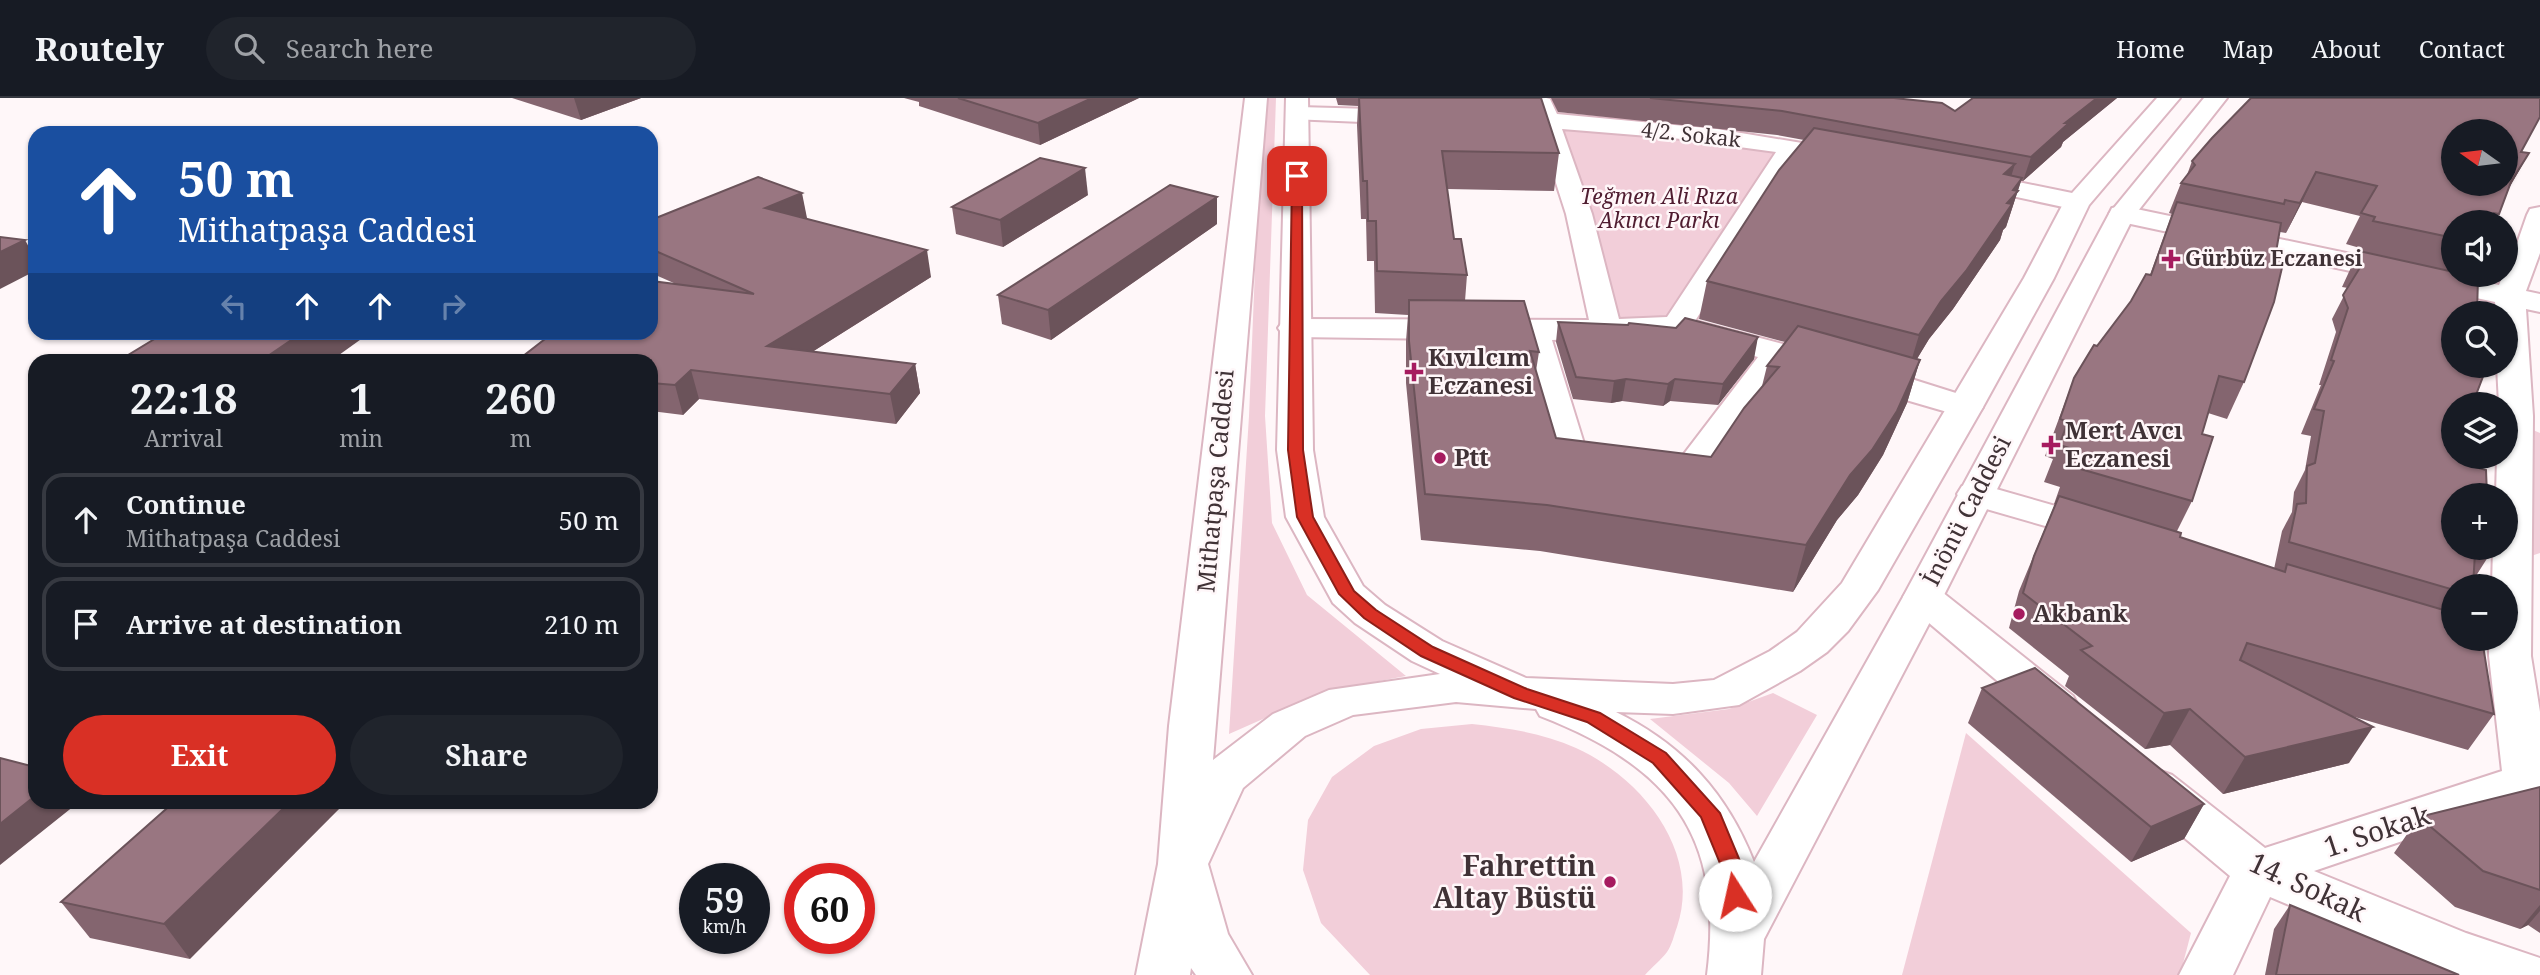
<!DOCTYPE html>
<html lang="en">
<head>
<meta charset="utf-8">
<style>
  body { margin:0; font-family:"Noto Serif",serif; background:#20242c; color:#f1f3f6; height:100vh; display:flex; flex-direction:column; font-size:26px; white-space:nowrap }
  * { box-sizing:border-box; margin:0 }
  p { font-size:23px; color:#9ea1a6 }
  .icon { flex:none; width:38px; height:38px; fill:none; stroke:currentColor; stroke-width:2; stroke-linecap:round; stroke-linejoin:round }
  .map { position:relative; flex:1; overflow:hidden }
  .details { position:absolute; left:28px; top:256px; width:630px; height:455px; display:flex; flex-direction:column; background:#171b24; border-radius:21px; box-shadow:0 2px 5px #0004 }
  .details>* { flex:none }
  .top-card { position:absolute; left:28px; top:28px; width:630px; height:214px; border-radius:21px; box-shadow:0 2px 5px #0004; background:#1a4fa0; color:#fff; overflow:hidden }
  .needle { width:46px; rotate:284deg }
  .tools { position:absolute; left:2441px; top:21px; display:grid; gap:14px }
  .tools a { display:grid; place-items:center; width:77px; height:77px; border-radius:50%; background:#171b24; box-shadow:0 2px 5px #0004; font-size:35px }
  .speed { position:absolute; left:679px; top:765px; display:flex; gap:14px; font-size:35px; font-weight:700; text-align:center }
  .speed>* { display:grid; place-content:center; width:91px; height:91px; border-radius:50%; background:#171b24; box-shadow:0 2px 5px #0004; line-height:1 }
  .speed small { font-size:18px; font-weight:400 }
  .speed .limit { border:10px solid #d22; background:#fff; color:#111 }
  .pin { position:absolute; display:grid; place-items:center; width:60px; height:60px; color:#fff; margin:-30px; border-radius:14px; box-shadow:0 4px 10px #0006 }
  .me { position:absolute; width:77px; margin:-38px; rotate:350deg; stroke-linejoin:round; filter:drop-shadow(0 0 5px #0008) }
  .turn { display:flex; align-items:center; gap:24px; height:147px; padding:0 35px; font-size:32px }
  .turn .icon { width:91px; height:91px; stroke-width:2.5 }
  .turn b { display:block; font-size:49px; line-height:60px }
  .lanes { display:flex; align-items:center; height:66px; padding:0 35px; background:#0003; justify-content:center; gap:35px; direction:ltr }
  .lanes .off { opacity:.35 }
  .eta { display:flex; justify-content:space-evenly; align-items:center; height:119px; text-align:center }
  .eta b { font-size:42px; font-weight:700; line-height:49px }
  .action { display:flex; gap:14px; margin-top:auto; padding:14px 35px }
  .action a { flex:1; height:80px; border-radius:42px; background:#d93025; color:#fff; font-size:28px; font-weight:700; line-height:80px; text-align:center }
  .action a+a { background:#20242c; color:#f1f3f6 }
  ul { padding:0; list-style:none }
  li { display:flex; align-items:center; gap:21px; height:94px; margin:0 14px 10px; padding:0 21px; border:4px solid #363941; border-radius:21px }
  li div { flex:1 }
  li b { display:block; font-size:26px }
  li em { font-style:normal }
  header { display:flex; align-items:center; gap:42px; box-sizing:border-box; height:98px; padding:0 35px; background:#171b24; border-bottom:2px solid #363941 }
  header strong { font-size:33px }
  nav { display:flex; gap:38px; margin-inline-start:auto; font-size:24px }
  .search { width:490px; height:63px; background:#20242c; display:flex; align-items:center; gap:18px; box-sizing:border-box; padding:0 24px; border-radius:38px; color:#9ea1a6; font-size:26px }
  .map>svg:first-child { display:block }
  .green { fill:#f2ced9 }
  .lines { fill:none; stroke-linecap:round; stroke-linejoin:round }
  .minor-casing { stroke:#dcb6c2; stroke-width:4 }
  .major-casing { stroke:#dcb6c2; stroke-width:4 }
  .minor { fill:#fff; fill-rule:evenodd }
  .major { fill:#fff; fill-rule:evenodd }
  .wall { fill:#84656f; fill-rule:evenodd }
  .shaded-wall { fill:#6b535a }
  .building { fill:#997681; stroke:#6b535a; stroke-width:2; fill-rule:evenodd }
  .route { fill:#d93025; stroke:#8d1f18; stroke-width:2 }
  .poi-dot { fill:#a61b5f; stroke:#fff7f9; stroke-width:2.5 }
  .labels { text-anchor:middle; stroke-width:5; stroke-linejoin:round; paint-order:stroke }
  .far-street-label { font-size:21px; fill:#403236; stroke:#fff7f9 }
  .far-park-label { font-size:21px; font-style:italic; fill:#4f1c30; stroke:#fff7f9 }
  .far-poi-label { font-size:21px; font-weight:bold; fill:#403236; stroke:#fff7f9; text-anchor:start }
  .poi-label { font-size:24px; font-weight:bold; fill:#403236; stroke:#fff7f9; text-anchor:start }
  .street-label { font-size:24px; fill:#403236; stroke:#fff7f9 }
  .near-street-label { font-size:28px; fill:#403236; stroke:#fff7f9 }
  .near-poi-label { font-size:28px; font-weight:bold; fill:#403236; stroke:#fff7f9; text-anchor:end }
</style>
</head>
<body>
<header>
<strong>Routely</strong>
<div class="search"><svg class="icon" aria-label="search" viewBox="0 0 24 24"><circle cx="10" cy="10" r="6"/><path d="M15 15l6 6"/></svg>Search here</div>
<nav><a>Home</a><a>Map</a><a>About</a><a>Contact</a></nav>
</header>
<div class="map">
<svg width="2540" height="877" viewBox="0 0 2540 877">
  <rect width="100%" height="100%" fill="#fff7f9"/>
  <g class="green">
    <polygon points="1262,0 1276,0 1265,318 1272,425 1307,497 1406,578 1326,593 1229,636 1249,318"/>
    <polygon points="1547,22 1792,49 1677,228 1606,229"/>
    <polygon points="2533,332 2540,335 2540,455 2528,459"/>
    <polygon points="1773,595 1817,617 1757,718 1729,685 1650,621 1729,611"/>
    <path d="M1472,626C1508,630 1543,635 1576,650C1642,680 1702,754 1677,829C1674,837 1672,847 1667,854C1661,862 1652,869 1645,877H1370L1321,825L1303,772L1308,722L1332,679L1374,648L1421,631Z"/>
    <polygon points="1966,635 2191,835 2180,877 1902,877"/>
  </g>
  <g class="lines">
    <defs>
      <g id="minor">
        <path d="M1546,0L1550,1L1557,16L1717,31L1856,54L1859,59L1856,64L1847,66L1799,58L1695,223L1886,273L1978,302L1983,309L1978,316L1966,319L1954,316L1786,267L1699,385L1686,388L1558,368L1553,360L1521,242L1294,239L1283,237L1278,230L1283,223L1294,221L1589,222L1566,116L1538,29L1489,26L1485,21L1489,16L1533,15L1531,6L1534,1ZM1562,31L1673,40L1776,54L1667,219L1619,221L1592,116ZM1676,237L1758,259L1677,365L1586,352L1552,242Z"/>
        <polygon points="1299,9 1409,12 1417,14 1421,19 1417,24 1409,26 1291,21 1287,16 1291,11"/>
        <polygon points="1965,73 2077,96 2086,98 2090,104 2086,110 2077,112 1956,86 1952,81 1956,76"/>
        <polygon points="2122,108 2499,187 2503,177 2506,177 2527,117 2530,111 2540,109 2540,155 2526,193 2540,196 2540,214 2526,211 2533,318 2531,558 2540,614 2540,699 2529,700 2314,773 2466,835 2540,860 2540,877 2457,877 2270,799 2233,877 2179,877 2230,778 2138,701 2131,689 2138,677 2155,671 2172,677 2265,750 2502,673 2489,558 2489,541 2506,541 2506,488 2492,488 2493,450 2506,450 2506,397 2496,397 2497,359 2506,359 2506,306 2499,306 2497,268 2506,268 2506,215 2496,215 2495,204 2112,122 2109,116 2112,110"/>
        <polygon points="1975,385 2115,425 2120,433 2115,441 2101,444 1962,404 1957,396 1962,388"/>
        <polygon points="1923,486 1937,490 2073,598 2079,609 2073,620 2057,625 2041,620 1909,508 1903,499 1909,490"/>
      </g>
      <path id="major" d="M1245,0H1267L1213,662L1273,616L1329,592L1440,576L1412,563L1355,525L1333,505L1286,419L1277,352L1286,0H1308L1313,352L1324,419L1363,488L1385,507L1442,543L1526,580L1673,586L1714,582L1770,553L1797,534L1842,485L2024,180L2064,104L2157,0H2180L2089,107L2054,180L1983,309L1878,492L1848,533L1827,554L1800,573L1739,607L1673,616L1616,614C1683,647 1727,695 1754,764L1903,499L2109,116L2204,0H2227L2134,118L1943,499L1764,841L1761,877H1707C1725,736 1669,668 1540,618L1536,611L1456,604L1353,617L1305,638L1243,690L1208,766L1228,836L1252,877H1196L1191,870L1190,877H1136L1158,766L1169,628Z"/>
    </defs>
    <use href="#minor" class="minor-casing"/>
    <use href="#major" class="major-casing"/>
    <use href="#minor" class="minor"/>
    <use href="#major" class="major"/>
  </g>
  <g class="wall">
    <polygon points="512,0 641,0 581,22"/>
    <polygon points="904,0 1139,0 1040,47 919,8 919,4"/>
    <polygon points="1336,0 1541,0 1559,55 1554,93 1447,91 1454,141 1467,177 1465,203 1539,254 1536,273 1556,340 1711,359 1762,288 1767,268 1785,244 1699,221 1707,183 1804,42 1777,37 1558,14 1551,0 1894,0 1955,13 1973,0 2117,0 2063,44 2061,49 2023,83 2021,83 2006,129 2003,132 2000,142 1953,211 1929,241 1917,261 1920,262 1907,305 1883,357 1858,397 1837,422 1793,494 1540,453 1421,442 1406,285 1406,243 1408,217 1375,215 1374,163 1367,163 1366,121 1361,121 1357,27 1358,8 1338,7"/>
    <path d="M2521,54L2529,55L2507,93L2499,116L2494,124H2454V177L2476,297L2475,369L2488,459L2474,481L2454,488V541L2494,616L2468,652L2348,617L2349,665L2223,696L2170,647L2145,651L2065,588L2069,578L2009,530L2019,493L2055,406H2054L2060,389L2044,384L2053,361L2045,358L2074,280L2150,177L2172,116L2169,115L2181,85L2187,77L2192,63ZM2302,104L2360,118L2346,146L2360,150L2342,189L2348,190L2332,221L2336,234L2319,287H2321L2301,336L2311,338L2305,372L2294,394L2292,414L2282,433L2274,471L2180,439L2177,433L2192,403L2202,336L2208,315L2227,321L2244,284L2280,134L2286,135Z"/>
    <polygon points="1088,97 1003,149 956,136 952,109"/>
    <polygon points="807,120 806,121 931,179 812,254 915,266 920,295 896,326 699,301 683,317 651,313 651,262 676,186 651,175 651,122"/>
    <polygon points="1217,126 1051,242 1002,226 998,197"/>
    <polygon points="1558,224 1754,261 1718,307 1670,303 1663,308 1622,303 1611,305 1573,301 1556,244"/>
    <polygon points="1982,590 2204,706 2184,741 2131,764 1968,625"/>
    <polygon points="2540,689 2540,835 2528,827 2520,831 2455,809 2394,755 2419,719"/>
    <polygon points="174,704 190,861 90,840 61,804"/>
    <polygon points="2290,807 2459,877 2265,877 2274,831"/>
  </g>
  <g class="shaded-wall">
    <polygon points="574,0 641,0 581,22"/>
    <polygon points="1092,0 1139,0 1040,47 1038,25"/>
    <polygon points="2097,0 2117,0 2063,44 2061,49 2023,83 2031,59 2065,25"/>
    <polygon points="2529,55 2512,85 2494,114 2511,84"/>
    <polygon points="2015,66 2004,101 2004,76"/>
    <polygon points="1085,70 1088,97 1003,149 1000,122"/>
    <polygon points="2316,74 2302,104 2286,135 2300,105"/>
    <polygon points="2022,80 2006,129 2003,132 2000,142 1953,211 1929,241 1907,277 1919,237"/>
    <polygon points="802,95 807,120 771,136 765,110"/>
    <polygon points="1217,99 1217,126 1051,242 1048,212"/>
    <polygon points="25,142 35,160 35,173 0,191 0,154"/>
    <polygon points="927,152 931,179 774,278 767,248"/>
    <polygon points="303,234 371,234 332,262 262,262"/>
    <polygon points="1758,239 1754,261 1718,307 1723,286"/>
    <polygon points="1920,262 1907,305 1883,357 1858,397 1837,422 1793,494 1806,447"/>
    <polygon points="915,266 920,295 896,326 890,296"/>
    <polygon points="691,272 699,301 683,317 675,287"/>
    <polygon points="1626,281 1622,303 1611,305 1614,283"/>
    <polygon points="1675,281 1670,303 1663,308 1668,286"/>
    <polygon points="2190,611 2170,647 2145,651 2164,615"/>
    <polygon points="2373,629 2349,665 2223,696 2245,659"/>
    <polygon points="35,698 35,704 79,704 0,767 0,726"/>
    <polygon points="290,704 346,704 190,861 164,826"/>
    <polygon points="2204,706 2184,741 2131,764 2151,729"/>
    <polygon points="2540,807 2540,813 2528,827 2520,831"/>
  </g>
  <g class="building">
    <polygon points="958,0 1092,0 1038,25"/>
    <polygon points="1359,0 1541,0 1559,55 1442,53 1454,141 1461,141 1467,177 1377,173 1376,123 1368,123 1367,83 1363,83"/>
    <polygon points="1650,0 1894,0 1942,5 1955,13 1973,0 2097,0 2065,25 2069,25 2031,59 1782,13"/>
    <path d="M2251,0H2540V19L2521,54L2529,55L2511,84L2499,116L2494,115L2489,124H2454V140L2373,123L2375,119L2361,115L2377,88L2316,74L2300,105L2285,102L2284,106L2181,85L2195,67L2192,63L2212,40ZM2454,33H2506V86H2454Z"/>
    <polygon points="1814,30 2015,66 2004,76 2022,80 2013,92 2018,93 2007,105 2012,106 1966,173 1941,203 1919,237 1707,183 1779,72"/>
    <polygon points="1040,60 1085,70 1000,122 952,109"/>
    <polygon points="758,79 802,95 765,110 927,152 767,248 915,266 890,296 691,272 675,287 651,285 651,262 518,262 554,234 651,234 651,183 754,196 651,151 651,122"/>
    <polygon points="1170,87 1217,99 1048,212 998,197"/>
    <polygon points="2177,104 2281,125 2276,154 2284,161 2274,204 2244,284 2219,278 2202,336 2213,339 2192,403 2070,368 2076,352 2059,347 2068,324 2060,321 2074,280 2094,247 2097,248 2131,203 2146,176 2151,177"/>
    <polygon points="0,139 25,142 0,154"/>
    <polygon points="2359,153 2454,174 2454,177 2465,177 2478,180 2477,215 2454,215 2454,268 2487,268 2476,297 2476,306 2454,306 2454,359 2475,359 2475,369 2486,372 2487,397 2454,397 2454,450 2488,450 2488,459 2475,455 2473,488 2454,488 2454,492 2289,444 2297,406 2306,405 2307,368 2315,365 2324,313 2314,311 2334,263 2331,262 2348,210 2343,197 2361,168 2353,166"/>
    <polygon points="1409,202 1524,203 1539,254 1530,253 1556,340 1711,359 1744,310 1779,269 1767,268 1798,228 1920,262 1897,313 1872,352 1850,377 1806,447 1547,407 1425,396 1409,243"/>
    <polygon points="1685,220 1758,239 1723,286 1675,281 1668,286 1626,281 1614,283 1576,279 1558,224 1628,227 1629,225 1676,230"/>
    <polygon points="166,234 303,234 262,262 120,262"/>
    <polygon points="2059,398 2181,435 2180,439 2285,474 2287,466 2454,515 2454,541 2482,541 2494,616 2247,545 2240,562 2373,629 2245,659 2190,611 2164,615 2081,552 2092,548 2023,495 2034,458"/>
    <polygon points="2035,570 2204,706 2151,729 1982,590"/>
    <polygon points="0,660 35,669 35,698 0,726"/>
    <polygon points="2540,689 2540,792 2483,773 2419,719"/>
    <polygon points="174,704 290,704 164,826 61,804"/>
    <polygon points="2290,807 2459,877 2276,877"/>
  </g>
  <polygon class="route" points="1297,75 1302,78 1303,352 1313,419 1354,493 1376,512 1433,549 1527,591 1600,615 1666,655 1720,715 1745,775 1746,797 1743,803 1735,805 1728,803 1724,775 1701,719 1653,665 1587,624 1514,600 1421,558 1364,520 1339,496 1297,419 1288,352 1292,78"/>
  <g class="poi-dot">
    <path d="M2167.5 150.5h7v7h7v7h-7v7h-7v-7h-7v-7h7z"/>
    <path d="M1410.5 263.5h7v7h7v7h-7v7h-7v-7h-7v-7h7z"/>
    <path d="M2047.5 336.5h7v7h7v7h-7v7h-7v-7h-7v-7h7z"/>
    <circle cx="1440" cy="360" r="7"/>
    <circle cx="2019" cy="516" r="7"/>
    <circle cx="1610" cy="784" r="7"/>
  </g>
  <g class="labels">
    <g class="far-street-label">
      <text transform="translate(1691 37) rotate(6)" y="7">4/2. Sokak</text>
    </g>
    <g class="far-park-label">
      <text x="1659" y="106">Teğmen Ali Rıza<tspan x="1659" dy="24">Akıncı Parkı</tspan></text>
    </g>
    <g class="far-poi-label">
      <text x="2185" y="168">Gürbüz Eczanesi</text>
    </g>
    <g class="poi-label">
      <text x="1428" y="268">Kıvılcım<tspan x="1428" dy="28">Eczanesi</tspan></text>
      <text x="2065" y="341">Mert Avcı<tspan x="2065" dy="28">Eczanesi</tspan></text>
      <text x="1454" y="368">Ptt</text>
      <text x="2033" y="524">Akbank</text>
    </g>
    <g class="street-label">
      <text transform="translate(1216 383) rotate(-85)" y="8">Mithatpaşa Caddesi</text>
      <text transform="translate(1967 413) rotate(-63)" y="8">İnönü Caddesi</text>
    </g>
    <g class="near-street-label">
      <text transform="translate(2377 733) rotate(-18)" y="10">1. Sokak</text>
      <text transform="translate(2308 789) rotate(25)" y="10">14. Sokak</text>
    </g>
    <g class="near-poi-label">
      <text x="1596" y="778">Fahrettin<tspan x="1596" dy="32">Altay Büstü</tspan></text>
    </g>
  </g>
</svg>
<div class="tools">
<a><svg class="needle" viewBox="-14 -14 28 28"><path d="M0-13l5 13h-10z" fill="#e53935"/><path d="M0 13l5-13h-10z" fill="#9ea1a6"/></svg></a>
<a><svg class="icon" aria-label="sound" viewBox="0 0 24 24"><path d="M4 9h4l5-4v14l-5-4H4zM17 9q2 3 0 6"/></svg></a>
<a><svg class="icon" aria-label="search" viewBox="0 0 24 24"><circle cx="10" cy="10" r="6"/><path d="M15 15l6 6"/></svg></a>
<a><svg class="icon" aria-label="layers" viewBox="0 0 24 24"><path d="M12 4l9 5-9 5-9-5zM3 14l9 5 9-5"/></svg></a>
<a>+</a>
<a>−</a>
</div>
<div class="speed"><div>59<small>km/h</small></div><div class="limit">60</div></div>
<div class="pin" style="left:1297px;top:78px;background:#d93025"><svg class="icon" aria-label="arrive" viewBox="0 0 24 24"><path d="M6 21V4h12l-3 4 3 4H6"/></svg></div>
<svg class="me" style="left:1735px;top:797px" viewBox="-20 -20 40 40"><circle r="19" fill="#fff"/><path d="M0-13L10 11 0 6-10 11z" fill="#d93025"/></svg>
<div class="top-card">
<div class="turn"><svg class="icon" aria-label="ahead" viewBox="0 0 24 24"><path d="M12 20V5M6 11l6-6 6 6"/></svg><div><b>50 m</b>Mithatpaşa Caddesi</div></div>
<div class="lanes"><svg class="icon off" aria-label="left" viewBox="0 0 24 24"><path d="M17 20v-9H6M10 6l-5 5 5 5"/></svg><svg class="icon" aria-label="ahead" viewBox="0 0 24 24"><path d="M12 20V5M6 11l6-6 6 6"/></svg><svg class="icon" aria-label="ahead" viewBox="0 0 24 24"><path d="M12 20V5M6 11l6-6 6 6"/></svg><svg class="icon off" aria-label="right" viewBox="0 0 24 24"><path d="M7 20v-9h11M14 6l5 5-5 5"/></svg></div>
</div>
<section class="details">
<div class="eta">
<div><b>22:18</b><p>Arrival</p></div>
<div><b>1</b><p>min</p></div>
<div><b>260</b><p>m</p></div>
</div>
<ul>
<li><svg class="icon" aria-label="ahead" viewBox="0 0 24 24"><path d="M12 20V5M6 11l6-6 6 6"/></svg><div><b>Continue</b><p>Mithatpaşa Caddesi</p></div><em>50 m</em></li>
<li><svg class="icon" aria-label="arrive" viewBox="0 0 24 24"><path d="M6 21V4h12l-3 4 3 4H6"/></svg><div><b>Arrive at destination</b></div><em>210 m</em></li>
</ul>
<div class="action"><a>Exit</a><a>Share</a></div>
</section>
</div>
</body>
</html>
